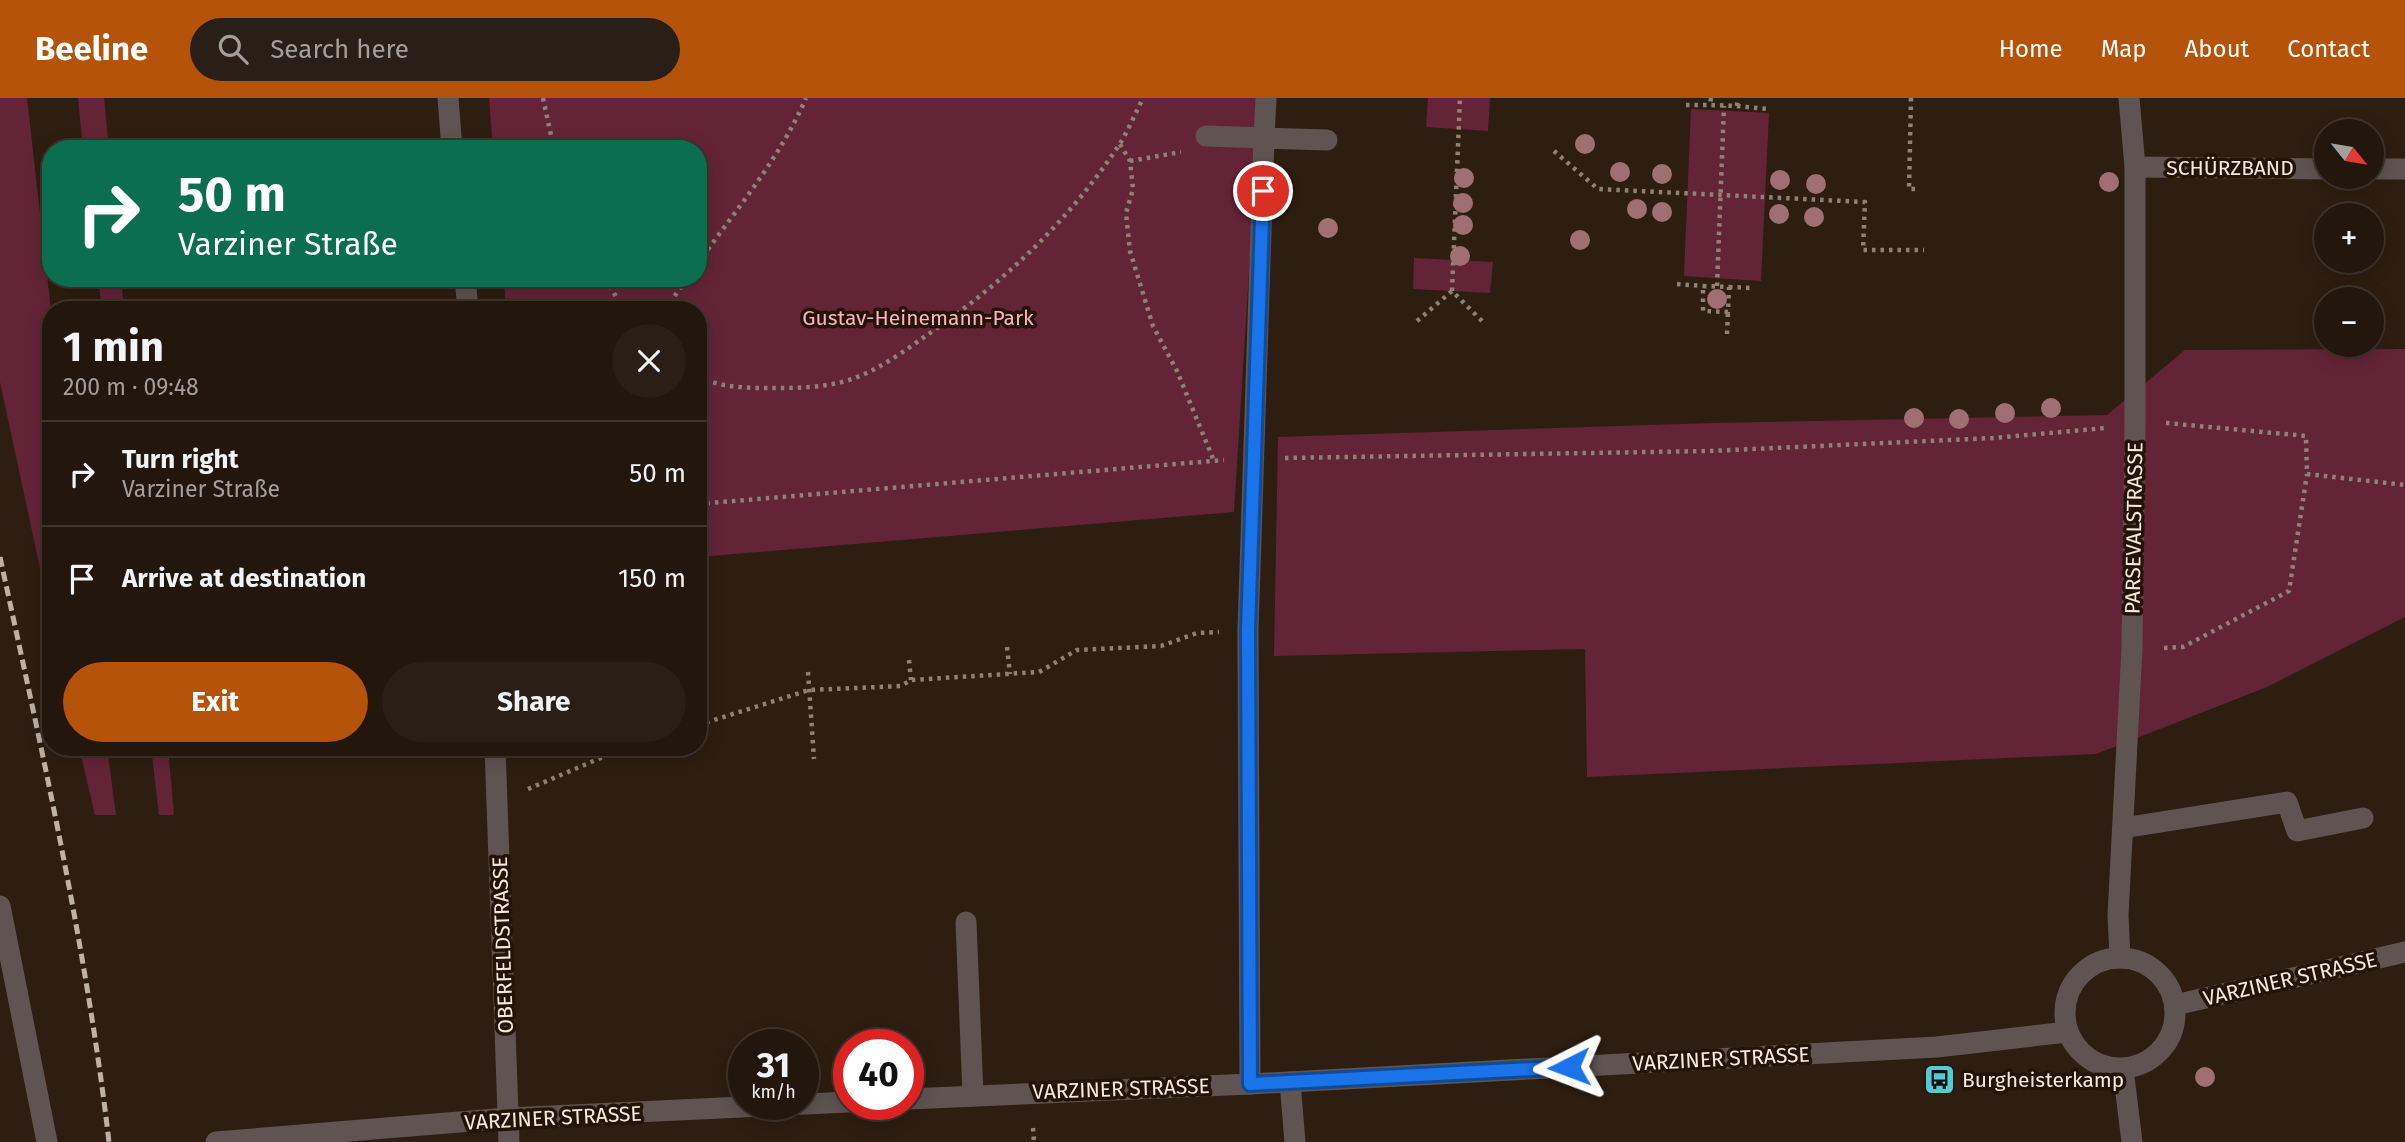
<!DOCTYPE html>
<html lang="en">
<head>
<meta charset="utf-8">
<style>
  body { margin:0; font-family:"Fira Sans",sans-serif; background:#2a1f16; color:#f1f3f6; height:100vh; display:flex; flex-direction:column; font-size:26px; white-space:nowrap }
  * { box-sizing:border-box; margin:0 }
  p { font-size:23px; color:#a29f9d }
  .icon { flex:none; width:38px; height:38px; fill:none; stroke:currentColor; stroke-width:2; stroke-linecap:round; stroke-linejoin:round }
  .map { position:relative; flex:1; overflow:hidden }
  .sheet { position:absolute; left:42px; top:203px; width:665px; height:455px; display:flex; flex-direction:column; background:#22160d; border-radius:28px; box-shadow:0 4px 18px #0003,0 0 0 2px #3f352e }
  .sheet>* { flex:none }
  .top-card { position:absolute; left:42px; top:42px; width:665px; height:147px; border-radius:28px; box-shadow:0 4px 18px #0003,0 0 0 2px #3f352e; background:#0b6e4f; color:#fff; overflow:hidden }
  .needle { width:46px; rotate:120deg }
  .fabs { position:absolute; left:2314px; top:21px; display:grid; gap:14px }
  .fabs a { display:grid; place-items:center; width:70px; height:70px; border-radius:50%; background:#22160d; box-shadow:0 4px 18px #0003,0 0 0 2px #3f352e; font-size:35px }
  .speed { position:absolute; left:728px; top:931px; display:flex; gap:14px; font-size:35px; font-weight:700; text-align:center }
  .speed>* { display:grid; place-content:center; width:91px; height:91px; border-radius:50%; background:#22160d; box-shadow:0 4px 18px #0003,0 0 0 2px #3f352e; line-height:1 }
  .speed small { font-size:18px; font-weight:400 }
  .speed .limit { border:10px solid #d22; background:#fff; color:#111 }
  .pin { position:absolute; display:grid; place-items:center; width:60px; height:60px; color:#fff; margin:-30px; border:4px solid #fff; border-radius:50%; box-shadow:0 2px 7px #0007 }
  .me { position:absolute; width:77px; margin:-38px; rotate:267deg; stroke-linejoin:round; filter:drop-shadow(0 0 5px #0008) }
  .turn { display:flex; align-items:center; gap:24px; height:147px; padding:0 21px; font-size:32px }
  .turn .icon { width:91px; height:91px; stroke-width:2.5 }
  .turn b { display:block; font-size:49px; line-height:60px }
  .round { display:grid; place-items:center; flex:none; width:74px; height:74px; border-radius:37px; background:#2a1f16 }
  .headline { display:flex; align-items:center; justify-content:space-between; height:119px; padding:0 21px }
  h1 { font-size:42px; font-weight:700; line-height:52px }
  .cta { display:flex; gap:14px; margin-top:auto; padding:14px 21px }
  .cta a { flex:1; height:80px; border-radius:42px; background:#b45309; color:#fff; font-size:28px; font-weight:700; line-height:80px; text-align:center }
  .cta a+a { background:#2a1f16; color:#f1f3f6 }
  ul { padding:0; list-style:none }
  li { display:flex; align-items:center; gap:21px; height:105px; padding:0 21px; border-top:2px solid #3f352e }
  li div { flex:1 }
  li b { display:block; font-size:26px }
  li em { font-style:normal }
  header { display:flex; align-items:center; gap:42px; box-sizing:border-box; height:98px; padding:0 35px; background:#b45309; color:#fff }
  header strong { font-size:33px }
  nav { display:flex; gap:38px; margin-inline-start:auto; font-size:24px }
  .search { width:490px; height:63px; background:#2a1f16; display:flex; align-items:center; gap:18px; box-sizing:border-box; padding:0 24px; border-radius:38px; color:#a29f9d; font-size:26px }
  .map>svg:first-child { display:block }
  .green { fill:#642438 }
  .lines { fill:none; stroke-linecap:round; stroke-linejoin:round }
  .path { stroke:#8f8176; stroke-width:4.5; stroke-dasharray:3.5 5; stroke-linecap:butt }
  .service { stroke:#5f5451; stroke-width:21 }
  .minor { stroke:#5f5451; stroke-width:21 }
  .tertiary { stroke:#5f5451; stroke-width:21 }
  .rail { stroke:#beb1a8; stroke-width:5; stroke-dasharray:10 5; stroke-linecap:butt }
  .tree { fill:#9f6f73 }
  .route-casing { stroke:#114b97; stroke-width:18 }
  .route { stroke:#1a73e8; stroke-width:12 }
  .labels { text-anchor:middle; stroke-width:7; stroke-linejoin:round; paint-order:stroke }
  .street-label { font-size:21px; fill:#f4e8e0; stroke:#241407 }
  .park-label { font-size:21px; fill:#fcb1c3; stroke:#241407 }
  .poi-label { font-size:21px; fill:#f4e8e0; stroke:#241407; text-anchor:start }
</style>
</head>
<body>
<header>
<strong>Beeline</strong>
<div class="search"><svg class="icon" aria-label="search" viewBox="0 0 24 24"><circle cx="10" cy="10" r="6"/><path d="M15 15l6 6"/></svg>Search here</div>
<nav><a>Home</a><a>Map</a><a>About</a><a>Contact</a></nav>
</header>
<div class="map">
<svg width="2405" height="1044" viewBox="0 0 2405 1044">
  <rect width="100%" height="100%" fill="#2e1e11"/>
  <g class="green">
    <polygon points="0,0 27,0 51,212 51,521 0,284"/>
    <polygon points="78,0 104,0 109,51 83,51"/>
    <polygon points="489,0 1257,0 1259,13 1234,414 698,459 698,212 506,212 504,180 698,180 698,51 493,51"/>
    <polygon points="1428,0 1490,0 1488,33 1426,29"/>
    <polygon points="1691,11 1769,15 1761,183 1684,178"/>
    <polygon points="1414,160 1493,164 1490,195 1413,191"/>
    <polygon points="98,180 121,180 124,212 102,212"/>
    <polygon points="2405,251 2405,519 2267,589 2096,656 1587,679 1585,551 1274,558 1278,339 1713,325 2107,317 2185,252"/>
    <polygon points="79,649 107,649 116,717 95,717"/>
    <polygon points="151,649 168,649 174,717 159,717"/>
  </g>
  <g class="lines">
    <g class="path">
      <polyline points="543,0 554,51"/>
      <polyline points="1711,0 1710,7 1737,8 1738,0"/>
      <polyline points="1911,0 1909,91 1920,91"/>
      <polyline points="1686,7 1710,7"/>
      <polyline points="1737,8 1768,11"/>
      <polyline points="1120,46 1130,63 1133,91 1126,115 1130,153 1153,228 1177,273 1214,363"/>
      <polyline points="1554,53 1598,91 1865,104 1863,152 1924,152"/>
      <polyline points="1130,63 1181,54"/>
      <path d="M698,165C736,112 780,60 806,0"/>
      <polyline points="606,180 623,212"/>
      <polyline points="1677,186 1703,188"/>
      <polygon points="1703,188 1729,189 1728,214 1703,213"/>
      <polyline points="1717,188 1724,8"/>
      <polyline points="1729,189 1752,190"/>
      <polyline points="1452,193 1460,0"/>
      <polyline points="665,212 687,180"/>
      <polyline points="1417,223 1452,193 1484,225"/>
      <polyline points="1727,236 1728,214"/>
      <path d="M698,277C717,290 747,290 770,290C796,290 823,290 849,282C877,273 903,254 927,237C1002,186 1069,123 1119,47C1128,33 1135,16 1143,0"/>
      <polyline points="698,287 708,285"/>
      <polyline points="2166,325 2306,338 2307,376 2405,387"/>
      <polyline points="1285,360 1709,353 1993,340 2105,330"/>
      <polyline points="698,406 1224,362"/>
      <polyline points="1007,549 1010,576"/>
      <polyline points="2164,550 2183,549 2289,493 2307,376"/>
      <polyline points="909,562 911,582"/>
      <polyline points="808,574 814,661"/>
      <polyline points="698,627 809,592 901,588 911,582 1039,574 1077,552 1161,548 1197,535 1219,534"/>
      <polyline points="528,691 617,653 676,652 678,649"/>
      <polyline points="1033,1030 1034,1044"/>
    </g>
    <g class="service">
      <polyline points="1264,40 1266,0"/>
      <polyline points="2123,730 2287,704 2297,733 2363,720"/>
      <polyline points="966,824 973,997"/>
    </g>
    <g class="minor">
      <polyline points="448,0 452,51"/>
      <polyline points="1206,38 1264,40"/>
      <polyline points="2135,69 2326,71"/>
      <polyline points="2371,71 2405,71"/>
      <polyline points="465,180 468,212"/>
      <polyline points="495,649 509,1044"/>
      <polyline points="0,808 47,1044"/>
      <polyline points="2120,860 2118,817 2132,550 2135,325 2135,69 2129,0"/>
      <polyline points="2123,971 2132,1044"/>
      <polyline points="1290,984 1295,1044"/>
      <polyline points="1250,986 1248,532 1264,40 1327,42"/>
    </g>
    <g class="tertiary">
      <circle cx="2120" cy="915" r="55"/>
      <polyline points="2175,907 2405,854"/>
      <polyline points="908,1001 1250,986 1937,949 2067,934"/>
      <polyline points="216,1044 508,1020 849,1004"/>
    </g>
    <path class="rail" d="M0,459C42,653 86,847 109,1044"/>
  </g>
  <g class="tree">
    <circle cx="1585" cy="46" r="10"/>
    <circle cx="1620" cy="74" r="10"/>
    <circle cx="1662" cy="76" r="10"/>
    <circle cx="1464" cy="80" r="10"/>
    <circle cx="1780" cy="82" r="10"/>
    <circle cx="2109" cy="84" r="10"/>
    <circle cx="1816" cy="86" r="10"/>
    <circle cx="1463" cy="105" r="10"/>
    <circle cx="1637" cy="111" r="10"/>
    <circle cx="1662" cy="114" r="10"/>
    <circle cx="1779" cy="116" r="10"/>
    <circle cx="1814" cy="119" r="10"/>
    <circle cx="1463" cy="127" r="10"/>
    <circle cx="1328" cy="130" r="10"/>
    <circle cx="1580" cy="142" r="10"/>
    <circle cx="1460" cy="158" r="10"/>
    <circle cx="1717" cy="201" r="10"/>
    <circle cx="2051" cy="310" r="10"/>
    <circle cx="2005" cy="315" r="10"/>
    <circle cx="1914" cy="320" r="10"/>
    <circle cx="1959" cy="321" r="10"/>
    <circle cx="2205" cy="979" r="10"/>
  </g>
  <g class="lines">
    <defs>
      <polyline id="route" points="1263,93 1248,532 1250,986 1569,969"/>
    </defs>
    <use href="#route" class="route-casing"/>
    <use href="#route" class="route"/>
  </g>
  <defs>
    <symbol id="bus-square" viewBox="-11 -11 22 22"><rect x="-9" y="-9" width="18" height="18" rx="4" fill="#51ccd4" stroke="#241407"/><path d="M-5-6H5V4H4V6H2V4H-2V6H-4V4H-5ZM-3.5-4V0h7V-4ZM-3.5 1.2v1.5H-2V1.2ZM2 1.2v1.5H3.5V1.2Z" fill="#111"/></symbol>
  </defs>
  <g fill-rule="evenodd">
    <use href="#bus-square" x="1922" y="964" width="35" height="35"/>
  </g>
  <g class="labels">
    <g class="street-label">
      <text x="2230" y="77">SCHÜRZBAND</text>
      <text transform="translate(2134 430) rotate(-89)" y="7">PARSEVALSTRASSE</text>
      <text transform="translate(503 847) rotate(-92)" y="7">OBERFELDSTRASSE</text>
      <text transform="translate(2290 881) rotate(-13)" y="7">VARZINER STRASSE</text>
      <text transform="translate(1721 961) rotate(-3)" y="7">VARZINER STRASSE</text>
      <text transform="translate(1121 991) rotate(-2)" y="7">VARZINER STRASSE</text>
      <text transform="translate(553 1020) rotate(-3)" y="7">VARZINER STRASSE</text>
    </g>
    <g class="park-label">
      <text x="918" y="227">Gustav-Heinemann-Park</text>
    </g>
    <g class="poi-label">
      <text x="1962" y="989">Burgheisterkamp</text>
    </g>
  </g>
</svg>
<div class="fabs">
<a><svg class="needle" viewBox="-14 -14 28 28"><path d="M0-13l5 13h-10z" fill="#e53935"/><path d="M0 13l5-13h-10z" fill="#a29f9d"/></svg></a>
<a>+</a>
<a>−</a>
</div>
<div class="speed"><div>31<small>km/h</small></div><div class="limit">40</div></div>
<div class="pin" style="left:1263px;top:93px;background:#d93025"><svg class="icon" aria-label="arrive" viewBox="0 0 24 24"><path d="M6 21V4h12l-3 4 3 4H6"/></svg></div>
<svg class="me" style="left:1569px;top:969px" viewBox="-20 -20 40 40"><path d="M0-17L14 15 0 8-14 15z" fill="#1a73e8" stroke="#fff" stroke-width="4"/></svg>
<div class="top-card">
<div class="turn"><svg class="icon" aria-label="right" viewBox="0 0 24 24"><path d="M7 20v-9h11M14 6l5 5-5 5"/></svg><div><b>50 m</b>Varziner Straße</div></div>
</div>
<section class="sheet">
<div class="headline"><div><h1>1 min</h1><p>200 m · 09:48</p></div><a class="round"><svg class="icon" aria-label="close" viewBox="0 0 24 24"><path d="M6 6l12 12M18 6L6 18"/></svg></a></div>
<ul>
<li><svg class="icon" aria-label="right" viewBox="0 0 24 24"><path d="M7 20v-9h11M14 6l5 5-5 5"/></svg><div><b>Turn right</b><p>Varziner Straße</p></div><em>50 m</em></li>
<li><svg class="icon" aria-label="arrive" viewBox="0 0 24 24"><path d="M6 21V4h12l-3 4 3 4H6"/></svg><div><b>Arrive at destination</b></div><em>150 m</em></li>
</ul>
<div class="cta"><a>Exit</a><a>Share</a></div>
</section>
</div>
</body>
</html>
